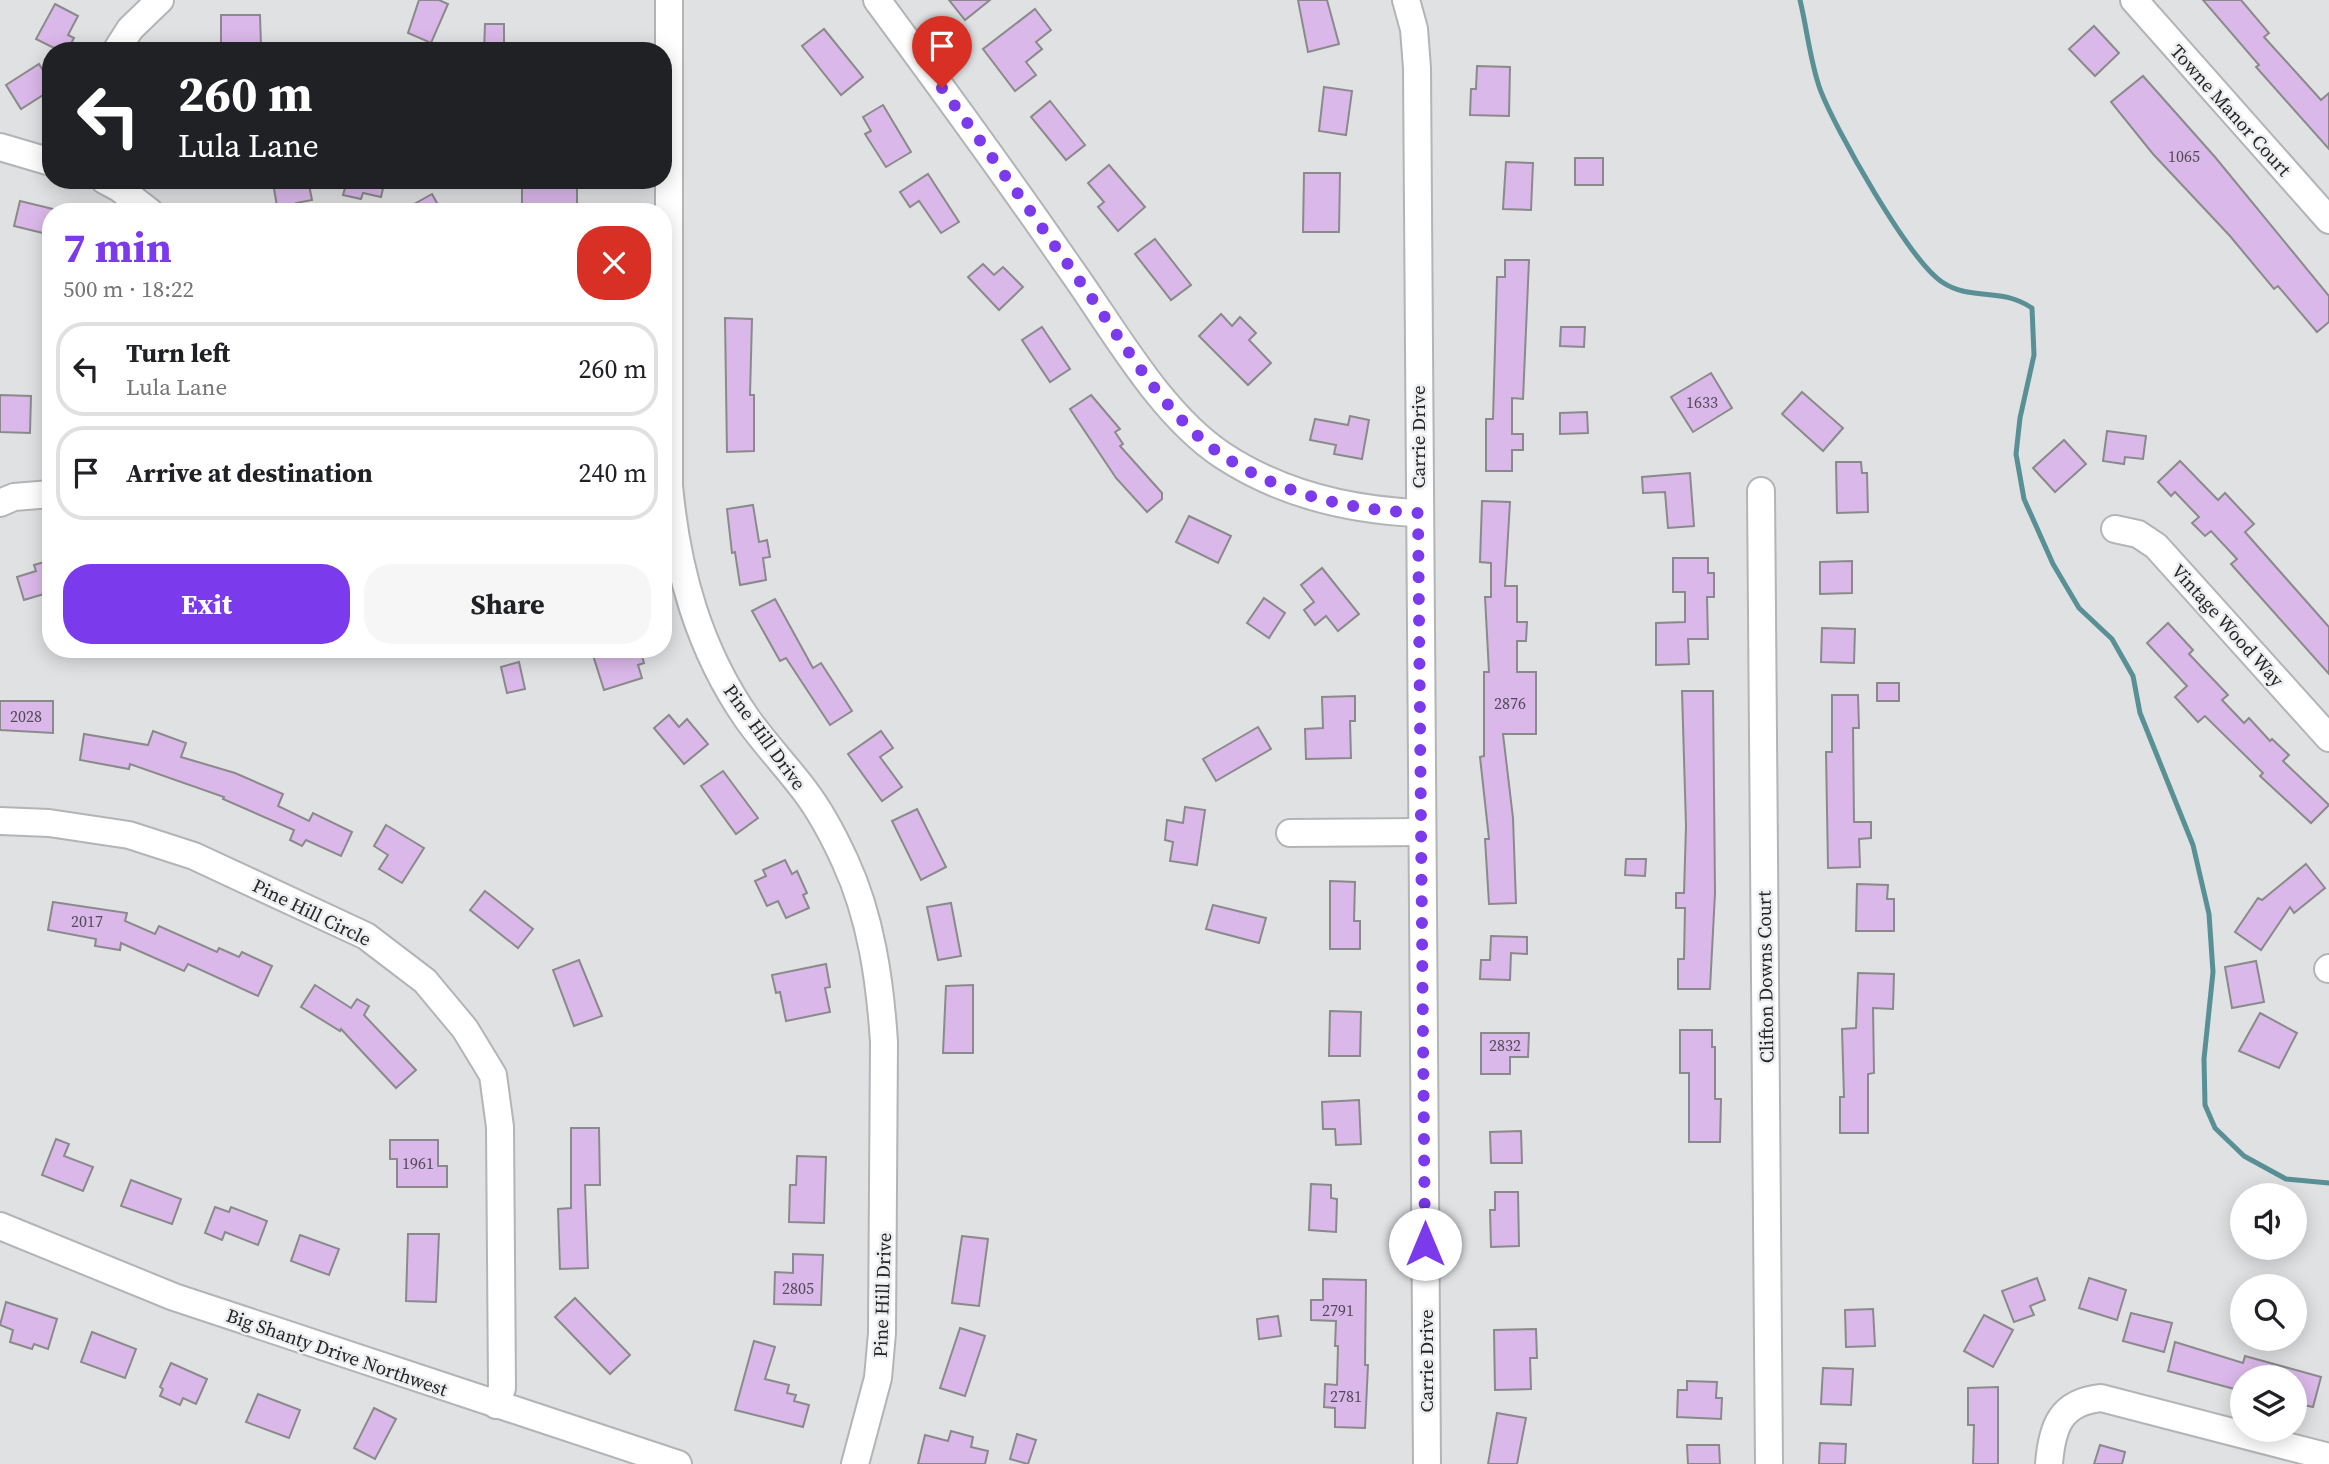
<!DOCTYPE html>
<html lang="en">
<head>
<meta charset="utf-8">
<style>
  body { margin:0; font-family:"Source Serif 4",serif; background:#f6f6f6; color:#202124; height:100vh; display:flex; flex-direction:column; font-size:26px; white-space:nowrap }
  * { box-sizing:border-box; margin:0 }
  p { font-size:23px; color:#757577 }
  .icon { flex:none; width:38px; height:38px; fill:none; stroke:currentColor; stroke-width:2; stroke-linecap:round; stroke-linejoin:round }
  .map { position:relative; flex:1; overflow:hidden }
  .side { position:absolute; left:42px; top:203px; width:630px; height:455px; display:flex; flex-direction:column; background:#fff; border-radius:28px; box-shadow:0 4px 18px #0003 }
  .side>* { flex:none }
  .guide { position:absolute; left:42px; top:42px; width:630px; height:147px; border-radius:28px; box-shadow:0 4px 18px #0003; background:#202124; color:#fff; overflow:hidden }
  .fabs { position:absolute; left:2230px; top:1183px; display:grid; gap:14px }
  .fabs a { display:grid; place-items:center; width:77px; height:77px; border-radius:50%; background:#fff; box-shadow:0 4px 18px #0003; font-size:35px }
  .pin { position:absolute; display:grid; place-items:center; width:60px; height:60px; color:#fff; margin:-72px -30px; border-radius:50% 50% 50% 0; rotate:-45deg; box-shadow:0 0 7px #0007 }
  .pin .icon { rotate:45deg }
  .me { position:absolute; width:77px; margin:-38px; rotate:0deg; stroke-linejoin:round; filter:drop-shadow(0 0 5px #0008) }
  .turn { display:flex; align-items:center; gap:24px; height:147px; padding:0 21px; font-size:32px }
  .turn .icon { width:91px; height:91px; stroke-width:2.5 }
  .turn b { display:block; font-size:49px; line-height:60px }
  .round { display:grid; place-items:center; flex:none; width:74px; height:74px; border-radius:28px; background:#f6f6f6 }
  .summary { display:flex; align-items:center; justify-content:space-between; height:119px; padding:0 21px }
  h1 { font-size:42px; font-weight:700; line-height:52px; color:#7c3aed }
  .primary-button { display:flex; gap:14px; margin-top:auto; padding:14px 21px }
  .primary-button a { flex:1; height:80px; border-radius:28px; background:#7c3aed; color:#fff; font-size:28px; font-weight:700; line-height:80px; text-align:center }
  .primary-button a+a { background:#f6f6f6; color:#202124 }
  ul { padding:0; list-style:none }
  li { display:flex; align-items:center; gap:21px; height:94px; margin:0 14px 10px; padding:0 7px; border:4px solid #e0e0e0; border-radius:28px }
  li div { flex:1 }
  li b { display:block; font-size:26px }
  li em { font-style:normal }
  .map>svg:first-child { display:block }
  .lines { fill:none; stroke-linecap:round; stroke-linejoin:round }
  .stream { stroke:#599095; stroke-width:5 }
  .building { fill:#dbb8ea; stroke:#8b8a8b; stroke-width:2 }
  .minor-casing { stroke:#b2b4b6; stroke-width:30 }
  .minor { stroke:#fff; stroke-width:26 }
  .route { stroke:#7c3aed; stroke-width:12; stroke-dasharray:0 21.6 }
  .labels { text-anchor:middle; stroke-width:5; stroke-linejoin:round; paint-order:stroke }
  .number-label { font-size:16px; fill:#524a57 }
  .street-label { font-size:19px; fill:#252626; stroke:#edeef0 }
</style>
</head>
<body>
<div class="map">
<svg width="2329" height="1464" viewBox="0 0 2329 1464">
  <rect width="100%" height="100%" fill="#dfe1e3"/>
  <g class="lines">
    <path class="stream" d="M1800,0C1807,29 1810,61 1820,89C1835,129 1909,260 1942,282C1972,302 1999,286 2032,308L2034,355L2020,418L2016,454L2024,499L2053,564L2079,608L2112,639L2133,676L2140,713L2193,845L2209,914L2213,972L2204,1059L2205,1105L2215,1128L2244,1156L2286,1179L2329,1183"/>
  </g>
  <g class="building">
    <polygon points="419,0 439,0 448,4 431,43 408,33"/>
    <polygon points="949,0 990,0 965,20"/>
    <polygon points="1298,0 1327,0 1339,44 1308,52"/>
    <polygon points="2203,0 2241,0 2269,33 2264,37 2321,100 2329,93 2329,149 2256,67 2259,65"/>
    <polygon points="55,4 78,16 68,35 74,38 67,51 60,51 36,39"/>
    <polygon points="1035,9 1051,30 1036,42 1042,49 1026,62 1036,75 1015,91 983,49"/>
    <polygon points="221,15 260,15 261,46 221,47"/>
    <polygon points="485,24 504,24 504,51 484,51"/>
    <polygon points="2094,26 2119,53 2095,76 2069,49"/>
    <polygon points="824,29 863,77 841,95 802,46"/>
    <polygon points="39,64 51,83 51,90 21,109 6,85"/>
    <polygon points="1477,66 1510,67 1509,116 1470,115 1471,89 1476,89"/>
    <polygon points="2143,76 2215,157 2329,296 2329,322 2317,332 2278,286 2274,289 2230,236 2153,154 2111,102"/>
    <polygon points="1324,87 1352,91 1346,135 1319,131"/>
    <polygon points="1050,101 1085,145 1066,160 1031,117"/>
    <polygon points="883,105 911,152 886,167 865,134 871,131 863,117"/>
    <rect x="1575" y="158" width="28" height="27"/>
    <polygon points="1506,162 1533,163 1531,210 1503,209"/>
    <polygon points="1109,165 1145,207 1118,231 1098,207 1104,202 1088,183"/>
    <polygon points="1304,173 1340,173 1339,232 1303,232"/>
    <polygon points="928,174 959,222 941,233 919,201 910,207 900,192"/>
    <polygon points="288,180 308,180 312,200 296,203 297,210 278,212 273,183"/>
    <polygon points="336,180 385,180 381,197 363,193 361,199 343,195 345,188 335,186"/>
    <rect x="522" y="180" width="55" height="32"/>
    <polygon points="432,194 442,212 400,212"/>
    <polygon points="20,201 53,209 47,234 14,226"/>
    <polygon points="1155,239 1191,285 1171,300 1135,254"/>
    <polygon points="1505,260 1529,260 1523,399 1512,398 1512,434 1523,434 1523,450 1512,450 1512,471 1486,471 1486,419 1493,419 1497,277 1505,277"/>
    <polygon points="983,264 994,275 1003,267 1023,287 999,310 968,277"/>
    <polygon points="1221,314 1232,326 1240,317 1256,333 1249,340 1271,363 1248,385 1199,336"/>
    <polygon points="725,318 752,319 750,395 754,395 754,451 727,452"/>
    <polygon points="1042,327 1070,369 1050,382 1022,340"/>
    <polygon points="1561,327 1585,327 1584,347 1560,346"/>
    <polygon points="1711,373 1732,408 1693,432 1671,397"/>
    <polygon points="1802,392 1843,428 1823,451 1782,414"/>
    <polygon points="0,395 31,396 30,433 0,432"/>
    <polygon points="1091,395 1120,429 1115,432 1123,444 1120,446 1162,493 1162,499 1147,512 1116,478 1070,409"/>
    <polygon points="1587,412 1588,433 1560,434 1560,413"/>
    <polygon points="1350,416 1369,420 1362,459 1334,454 1336,445 1310,440 1315,419 1348,425"/>
    <polygon points="2107,431 2146,436 2143,459 2125,457 2124,464 2103,461"/>
    <polygon points="2064,440 2086,464 2055,492 2033,468"/>
    <polygon points="2180,461 2218,500 2225,493 2254,524 2245,532 2329,627 2329,674 2231,564 2237,559 2211,531 2205,536 2192,523 2199,517 2175,492 2171,496 2158,482"/>
    <polygon points="1836,462 1861,462 1862,473 1867,473 1868,512 1837,513"/>
    <polygon points="1690,473 1694,526 1668,528 1665,492 1643,493 1642,477"/>
    <polygon points="1482,501 1510,502 1505,586 1517,586 1517,622 1527,622 1526,641 1517,641 1517,672 1536,672 1536,734 1503,734 1513,818 1516,903 1489,904 1485,839 1489,839 1480,757 1484,756 1484,672 1489,672 1485,597 1491,597 1491,563 1480,562"/>
    <polygon points="753,505 759,542 767,540 770,557 763,558 766,580 740,585 735,552 732,553 727,509"/>
    <polygon points="1189,516 1231,536 1218,563 1176,542"/>
    <polygon points="1673,558 1708,558 1708,573 1714,573 1714,597 1707,597 1708,639 1688,639 1689,664 1656,665 1656,623 1685,622 1685,592 1673,592"/>
    <polygon points="51,560 51,605 44,594 24,600 17,577 36,571 34,565"/>
    <polygon points="1852,561 1852,593 1820,594 1820,562"/>
    <polygon points="1322,568 1359,614 1338,631 1326,616 1315,625 1304,610 1314,602 1301,585"/>
    <polygon points="1264,598 1285,613 1269,638 1247,623"/>
    <polygon points="775,599 813,668 821,663 852,711 830,725 786,658 780,661 752,611"/>
    <polygon points="2168,623 2193,650 2189,654 2228,695 2222,700 2244,723 2249,718 2270,741 2272,739 2289,755 2283,761 2329,805 2311,823 2260,776 2263,773 2205,716 2198,722 2175,697 2187,686 2147,643"/>
    <polygon points="1822,628 1855,629 1854,663 1821,662"/>
    <polygon points="591,649 640,649 644,663 638,665 642,678 604,690"/>
    <polygon points="519,662 525,689 507,693 501,667"/>
    <rect x="1877" y="683" width="22" height="18"/>
    <polygon points="1682,691 1713,691 1715,893 1710,989 1678,989 1678,959 1684,959 1685,908 1676,908 1676,893 1684,893 1686,826"/>
    <polygon points="1832,695 1858,695 1859,728 1853,728 1854,822 1871,822 1871,838 1859,839 1860,867 1828,868 1826,752 1832,752"/>
    <polygon points="1355,696 1355,721 1350,721 1351,758 1306,759 1305,729 1323,728 1322,697"/>
    <polygon points="0,701 53,701 53,733 0,730"/>
    <polygon points="669,715 679,727 687,719 708,744 684,764 654,728"/>
    <polygon points="1258,727 1271,749 1216,781 1203,759"/>
    <polygon points="153,731 186,743 181,757 235,773 283,794 278,806 309,821 313,813 352,832 341,856 306,840 302,846 290,840 294,830 223,799 224,797 130,764 129,769 80,760 84,734 148,745"/>
    <polygon points="881,731 893,748 880,757 902,787 882,801 848,754"/>
    <polygon points="723,771 758,818 736,834 701,786"/>
    <polygon points="1185,807 1205,810 1197,865 1170,861 1173,842 1165,840 1167,820 1183,823"/>
    <polygon points="917,809 946,867 921,880 892,821"/>
    <polygon points="386,825 424,848 402,883 379,869 388,855 374,846"/>
    <polygon points="1626,859 1646,859 1645,876 1625,875"/>
    <polygon points="785,860 792,874 797,871 807,893 803,895 809,908 786,918 778,901 767,906 755,881 766,876 763,870"/>
    <polygon points="2306,864 2325,888 2294,913 2290,907 2261,950 2235,932 2258,898 2262,900"/>
    <polygon points="1330,881 1355,882 1354,921 1360,921 1360,949 1330,949"/>
    <polygon points="1857,884 1888,885 1887,899 1894,899 1894,931 1856,931"/>
    <polygon points="485,891 533,929 518,948 470,910"/>
    <polygon points="53,902 127,913 125,921 155,934 159,926 217,952 219,948 239,957 242,952 272,966 258,996 188,964 184,971 121,943 120,950 95,946 96,939 48,930"/>
    <polygon points="951,903 961,956 938,960 927,907"/>
    <polygon points="1213,905 1266,918 1259,943 1206,929"/>
    <polygon points="1491,936 1527,937 1527,954 1511,953 1510,980 1480,979 1481,960 1490,960"/>
    <polygon points="579,960 602,1016 574,1026 553,970"/>
    <polygon points="2256,961 2264,1002 2232,1008 2225,967"/>
    <polygon points="826,964 830,987 825,988 830,1012 786,1021 780,992 776,993 772,975"/>
    <polygon points="1858,973 1894,974 1893,1009 1873,1008 1874,1073 1868,1074 1868,1133 1840,1133 1840,1097 1844,1097 1842,1029 1856,1028"/>
    <polygon points="315,985 351,1008 357,999 369,1006 364,1015 416,1070 396,1088 341,1029 340,1031 301,1007"/>
    <polygon points="973,985 973,1053 943,1053 946,986"/>
    <polygon points="1330,1011 1361,1012 1360,1056 1329,1056"/>
    <polygon points="2260,1013 2297,1033 2279,1068 2239,1051"/>
    <polygon points="1680,1030 1712,1030 1712,1047 1715,1047 1715,1099 1721,1099 1720,1142 1689,1142 1689,1073 1680,1073"/>
    <polygon points="1481,1033 1529,1033 1528,1057 1510,1057 1510,1074 1481,1074"/>
    <polygon points="1359,1100 1361,1144 1336,1145 1335,1129 1323,1129 1322,1102"/>
    <polygon points="571,1128 599,1128 600,1185 585,1185 588,1268 560,1269 558,1209 571,1208"/>
    <polygon points="1521,1131 1522,1163 1491,1163 1490,1132"/>
    <polygon points="56,1139 69,1144 64,1156 93,1167 83,1191 42,1175"/>
    <polygon points="390,1140 438,1140 438,1166 447,1166 447,1187 397,1187 397,1159 390,1159"/>
    <polygon points="797,1156 826,1157 824,1223 789,1222 790,1185 796,1185"/>
    <polygon points="131,1180 181,1199 172,1224 121,1206"/>
    <polygon points="1311,1184 1331,1185 1331,1198 1337,1199 1336,1232 1309,1230"/>
    <polygon points="1495,1192 1518,1192 1519,1246 1491,1247 1490,1210 1495,1210"/>
    <polygon points="215,1207 229,1212 231,1207 267,1221 258,1245 225,1232 222,1240 205,1233"/>
    <polygon points="408,1234 439,1234 436,1302 406,1301"/>
    <polygon points="300,1235 339,1249 329,1275 291,1261"/>
    <polygon points="962,1236 988,1239 979,1306 952,1303"/>
    <polygon points="793,1254 823,1255 821,1305 774,1304 775,1272 793,1273"/>
    <polygon points="2037,1278 2045,1300 2030,1306 2034,1315 2014,1322 2002,1291"/>
    <polygon points="2089,1278 2126,1290 2117,1320 2079,1308"/>
    <polygon points="1323,1279 1366,1280 1365,1365 1368,1365 1365,1428 1335,1427 1335,1408 1324,1407 1325,1384 1337,1385 1338,1346 1335,1346 1336,1321 1311,1320 1311,1300 1323,1300"/>
    <polygon points="575,1298 630,1355 610,1374 555,1317"/>
    <polygon points="6,1302 57,1319 48,1349 34,1344 32,1349 10,1342 13,1330 0,1325"/>
    <polygon points="1873,1309 1875,1346 1846,1347 1845,1310"/>
    <polygon points="2131,1313 2172,1323 2164,1352 2123,1341"/>
    <polygon points="1984,1315 2013,1330 1993,1367 1964,1351"/>
    <polygon points="1278,1316 1281,1336 1259,1339 1257,1319"/>
    <polygon points="960,1328 985,1336 965,1396 940,1388"/>
    <polygon points="1536,1329 1537,1358 1530,1358 1531,1389 1495,1390 1494,1330"/>
    <polygon points="92,1332 136,1349 125,1378 81,1362"/>
    <polygon points="754,1341 775,1347 765,1379 789,1385 787,1393 796,1395 794,1401 809,1405 803,1427 735,1410"/>
    <polygon points="2175,1342 2243,1363 2245,1356 2321,1377 2313,1407 2294,1403 2294,1377 2242,1377 2238,1390 2168,1371"/>
    <polygon points="171,1363 207,1379 196,1404 183,1398 180,1405 160,1396 163,1389 160,1387"/>
    <polygon points="1823,1368 1853,1369 1851,1405 1821,1404"/>
    <polygon points="1687,1381 1717,1382 1716,1398 1722,1398 1721,1419 1677,1417 1678,1390 1687,1390"/>
    <polygon points="1998,1387 1998,1464 1973,1464 1974,1425 1968,1425 1968,1388"/>
    <polygon points="258,1394 300,1410 289,1438 246,1422"/>
    <polygon points="374,1408 396,1419 375,1459 354,1448"/>
    <polygon points="1497,1413 1526,1418 1517,1464 1488,1464"/>
    <polygon points="951,1431 973,1437 971,1447 988,1451 985,1464 918,1464 925,1435 948,1441"/>
    <polygon points="1017,1434 1036,1440 1028,1464 1010,1459"/>
    <polygon points="1820,1443 1846,1444 1845,1464 1819,1464"/>
    <polygon points="1687,1445 1719,1445 1720,1464 1688,1464"/>
    <polygon points="2100,1445 2125,1452 2122,1464 2094,1464"/>
  </g>
  <g class="lines">
    <defs>
      <g id="minor">
        <path d="M669,0V486C677,571 699,650 748,720C766,745 787,767 805,791C821,812 834,837 845,861C871,917 880,981 884,1042L882,1333L878,1378L855,1464"/>
        <path d="M877,0C942,88 1007,177 1069,267C1113,328 1159,413 1222,455C1281,494 1349,510 1418,513"/>
        <polyline points="1406,0 1414,29 1417,68 1427,1464"/>
        <polyline points="2134,0 2329,220"/>
        <polyline points="116,51 130,29 160,0"/>
        <polyline points="0,147 51,162"/>
        <polyline points="104,180 119,188 150,212"/>
        <polyline points="1761,491 1769,1464"/>
        <polyline points="0,503 14,497 51,494"/>
        <polyline points="2115,529 2138,534 2156,546 2329,738"/>
        <polyline points="0,821 49,823 129,835 194,856 366,936 425,981 465,1029 493,1075 500,1127 502,1388 496,1405"/>
        <polyline points="1290,833 1422,832"/>
        <polyline points="2328,969 2329,968"/>
        <polyline points="0,1226 174,1297 678,1464"/>
        <path d="M2049,1464C2052,1426 2061,1402 2101,1398L2329,1457"/>
      </g>
    </defs>
    <use href="#minor" class="minor-casing"/>
    <use href="#minor" class="minor"/>
  </g>
  <g class="lines">
    <path class="route" d="M942,88C993,158 1043,229 1093,300C1131,354 1167,417 1222,455C1280,494 1349,510 1418,513L1425,1244"/>
  </g>
  <g class="labels">
    <g class="number-label">
      <text x="2184" y="162">1065</text>
      <text x="1702" y="408">1633</text>
      <text x="1510" y="709">2876</text>
      <text x="26" y="722">2028</text>
      <text x="87" y="927">2017</text>
      <text x="1505" y="1051">2832</text>
      <text x="418" y="1169">1961</text>
      <text x="798" y="1294">2805</text>
      <text x="1338" y="1316">2791</text>
      <text x="1346" y="1402">2781</text>
    </g>
    <g class="street-label">
      <text transform="translate(2231 110) rotate(48)" y="7">Towne Manor Court</text>
      <text transform="translate(1418 437) rotate(-90)" y="7">Carrie Drive</text>
      <text transform="translate(2228 625) rotate(48)" y="7">Vintage Wood Way</text>
      <text transform="translate(765 737) rotate(54)" y="7">Pine Hill Drive</text>
      <text transform="translate(312 912) rotate(26)" y="7">Pine Hill Circle</text>
      <text transform="translate(1765 977) rotate(-91)" y="7">Clifton Downs Court</text>
      <text transform="translate(882 1295) rotate(-88)" y="7">Pine Hill Drive</text>
      <text transform="translate(337 1352) rotate(19)" y="7">Big Shanty Drive Northwest</text>
      <text transform="translate(1426 1361) rotate(-90)" y="7">Carrie Drive</text>
    </g>
  </g>
</svg>
<div class="fabs">
<a><svg class="icon" aria-label="sound" viewBox="0 0 24 24"><path d="M4 9h4l5-4v14l-5-4H4zM17 9q2 3 0 6"/></svg></a>
<a><svg class="icon" aria-label="search" viewBox="0 0 24 24"><circle cx="10" cy="10" r="6"/><path d="M15 15l6 6"/></svg></a>
<a><svg class="icon" aria-label="layers" viewBox="0 0 24 24"><path d="M12 4l9 5-9 5-9-5zM3 14l9 5 9-5"/></svg></a>
</div>
<div class="pin" style="left:942px;top:88px;background:#d93025"><svg class="icon" aria-label="arrive" viewBox="0 0 24 24"><path d="M6 21V4h12l-3 4 3 4H6"/></svg></div>
<svg class="me" style="left:1425px;top:1244px" viewBox="-20 -20 40 40"><circle r="19" fill="#fff"/><path d="M0-13L10 11 0 6-10 11z" fill="#7c3aed"/></svg>
<div class="guide">
<div class="turn"><svg class="icon" aria-label="left" viewBox="0 0 24 24"><path d="M17 20v-9H6M10 6l-5 5 5 5"/></svg><div><b>260 m</b>Lula Lane</div></div>
</div>
<section class="side">
<div class="summary"><div><h1>7 min</h1><p>500 m · 18:22</p></div><a class="round" style="background:#d93025;color:#fff"><svg class="icon" aria-label="close" viewBox="0 0 24 24"><path d="M6 6l12 12M18 6L6 18"/></svg></a></div>
<ul>
<li><svg class="icon" aria-label="left" viewBox="0 0 24 24"><path d="M17 20v-9H6M10 6l-5 5 5 5"/></svg><div><b>Turn left</b><p>Lula Lane</p></div><em>260 m</em></li>
<li><svg class="icon" aria-label="arrive" viewBox="0 0 24 24"><path d="M6 21V4h12l-3 4 3 4H6"/></svg><div><b>Arrive at destination</b></div><em>240 m</em></li>
</ul>
<div class="primary-button"><a>Exit</a><a>Share</a></div>
</section>
</div>
</body>
</html>
